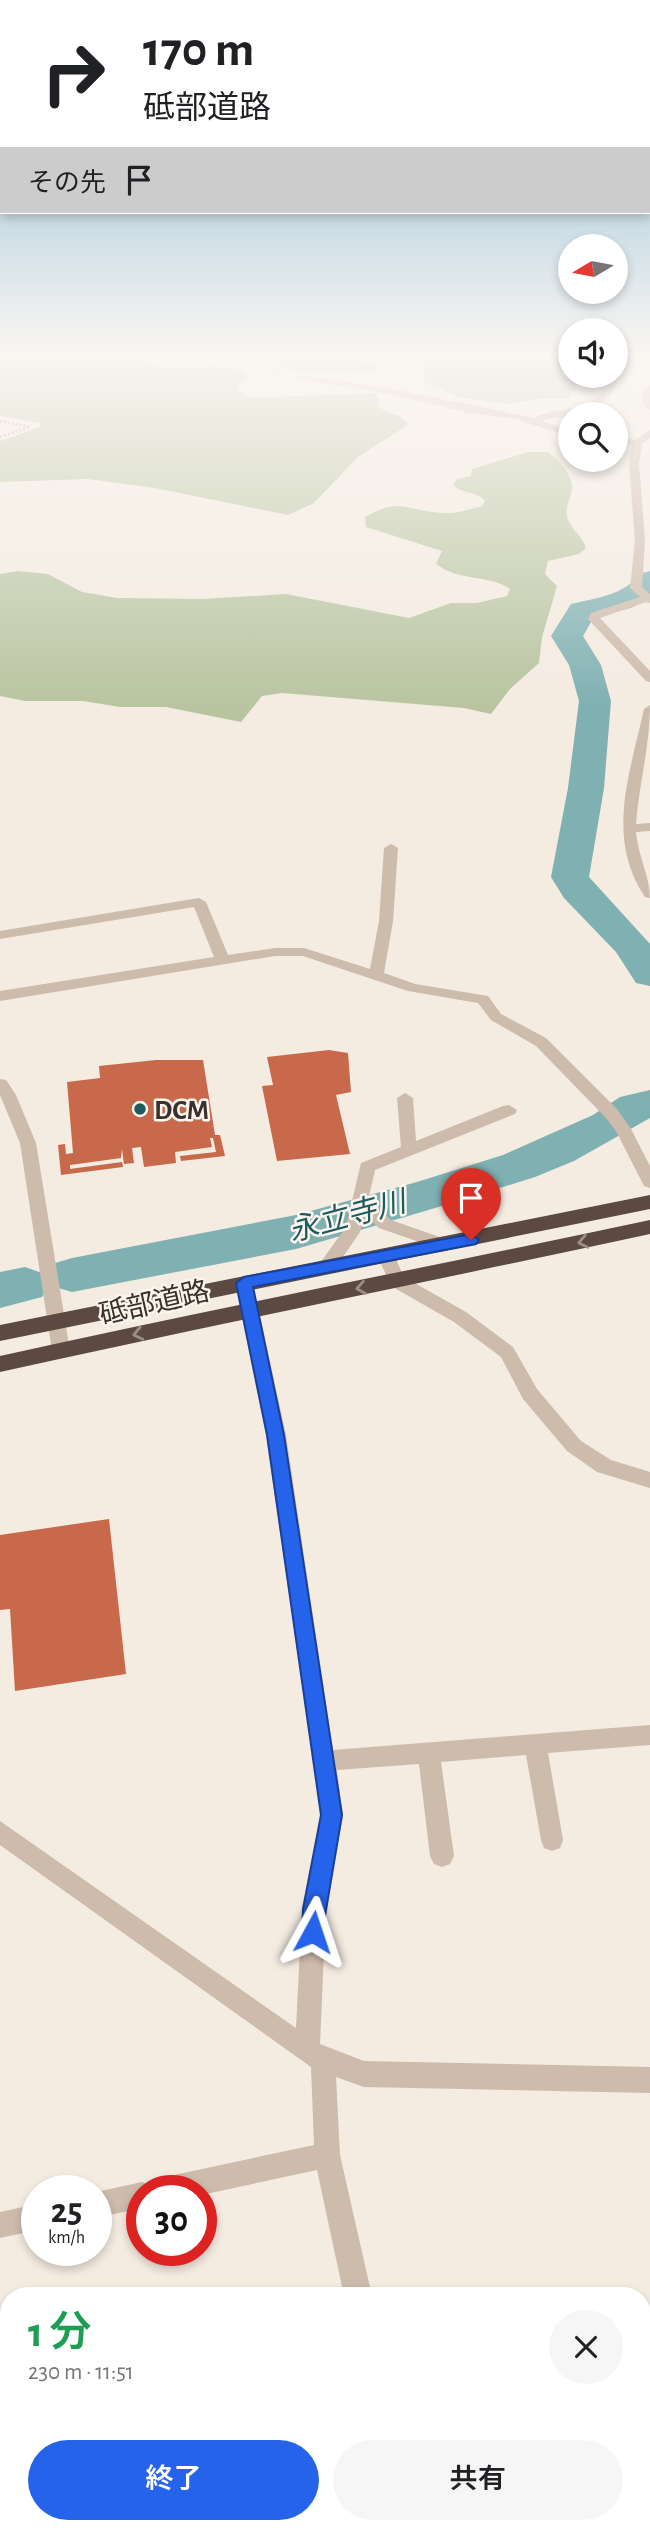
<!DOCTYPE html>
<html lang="ja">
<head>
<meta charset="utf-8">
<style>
  body { margin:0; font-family:"Alegreya Sans","Noto Sans JP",sans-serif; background:#f6f6f6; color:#202124; height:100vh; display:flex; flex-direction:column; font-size:26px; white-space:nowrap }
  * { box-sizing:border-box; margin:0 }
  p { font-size:23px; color:#757577 }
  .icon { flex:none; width:38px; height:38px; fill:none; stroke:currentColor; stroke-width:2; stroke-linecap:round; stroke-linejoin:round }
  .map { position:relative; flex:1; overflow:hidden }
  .drawer { position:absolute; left:0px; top:2287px; width:651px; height:247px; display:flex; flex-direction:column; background:#fff; border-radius:28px 28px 0 0; box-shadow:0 4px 10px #0003 }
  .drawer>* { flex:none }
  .banner { position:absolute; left:0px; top:0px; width:651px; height:214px; box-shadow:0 4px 10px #0003; background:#fff; color:#202124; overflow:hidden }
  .needle { width:46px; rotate:260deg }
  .tools { position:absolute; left:558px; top:234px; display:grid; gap:14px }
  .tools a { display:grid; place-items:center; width:70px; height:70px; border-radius:50%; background:#fff; box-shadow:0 4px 10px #0003; font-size:35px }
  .speed { position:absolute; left:21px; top:2175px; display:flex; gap:14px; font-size:35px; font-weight:700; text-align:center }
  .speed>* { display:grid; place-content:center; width:91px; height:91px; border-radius:50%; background:#fff; box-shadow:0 4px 10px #0003; line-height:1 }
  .speed small { font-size:18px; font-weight:400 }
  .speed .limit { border:10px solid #d22; background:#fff; color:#111 }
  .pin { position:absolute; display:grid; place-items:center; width:60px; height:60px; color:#fff; margin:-72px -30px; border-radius:50% 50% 50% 0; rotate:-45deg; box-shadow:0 0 7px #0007 }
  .pin .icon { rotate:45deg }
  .me { position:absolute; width:77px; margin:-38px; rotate:5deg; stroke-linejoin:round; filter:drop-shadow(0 0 5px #0008) }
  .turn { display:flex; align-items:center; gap:24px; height:147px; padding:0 28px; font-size:32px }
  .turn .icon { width:91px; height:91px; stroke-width:2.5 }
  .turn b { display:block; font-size:49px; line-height:60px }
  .then { display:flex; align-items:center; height:66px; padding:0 28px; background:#0003; gap:14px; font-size:26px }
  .round { display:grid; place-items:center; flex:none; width:74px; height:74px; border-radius:37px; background:#f6f6f6 }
  .summary { display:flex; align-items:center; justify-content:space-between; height:119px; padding:0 28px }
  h1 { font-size:42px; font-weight:600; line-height:52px; color:#1e9e55 }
  .button { display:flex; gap:14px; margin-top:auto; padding:14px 28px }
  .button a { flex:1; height:80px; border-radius:42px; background:#2563eb; color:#fff; font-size:28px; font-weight:600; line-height:80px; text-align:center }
  .button a+a { background:#f6f6f6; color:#202124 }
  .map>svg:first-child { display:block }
  .green { fill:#b8c4a0 }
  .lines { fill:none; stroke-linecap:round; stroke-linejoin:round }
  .river { fill:#7fb0b2; fill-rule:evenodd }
  .building { fill:#c8694b }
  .path { stroke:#b9a596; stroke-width:2.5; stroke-dasharray:2 2; stroke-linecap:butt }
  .minor { fill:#cdbbac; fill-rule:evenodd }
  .highway { fill:#5c4a42; fill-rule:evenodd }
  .oneway { stroke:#9c8e87 }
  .route { fill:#2563eb; stroke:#184099; stroke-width:2 }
  .poi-dot { fill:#1f5a5e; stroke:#fbf5ee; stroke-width:2.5 }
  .labels { text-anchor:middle; stroke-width:5; stroke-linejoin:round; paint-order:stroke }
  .poi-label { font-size:28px; font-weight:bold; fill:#3b302b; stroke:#fbf5ee; text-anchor:start }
  .street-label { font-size:28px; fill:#3b302b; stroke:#fbf5ee }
  .water-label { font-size:30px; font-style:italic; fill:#1f5a5e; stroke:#fbf5ee }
</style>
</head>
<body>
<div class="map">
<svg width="650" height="2533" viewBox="0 0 650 2533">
  <rect width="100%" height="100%" fill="#f4ebe1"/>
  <g class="green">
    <path d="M0,355H139C159,381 228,352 249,377L237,388L248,398L375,393L379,399L377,406C388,414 400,413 409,424L358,457L314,503L288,515L155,488L88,479L0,482V441L40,427V423L0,416Z"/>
    <polygon points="238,355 270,358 324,357 381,365 380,371 302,373"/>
    <polygon points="428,355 570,355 570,376 583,378 569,398 536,399 507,404 459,397 425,383 423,374"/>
    <path d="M528,452H548C557,459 573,475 572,488C571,500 564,507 568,520C573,531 582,536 586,548L579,554L548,561L545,574L557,586L542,637L539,663L510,689L491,714L464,708L282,693L262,696L241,722L166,707H120L83,701H25L0,696V574L17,571L48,574L82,592L117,598L202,599L286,594L409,618L451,603H477L507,596L510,589C488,574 460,582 436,564L442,551L366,527L365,517C400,496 409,512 444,513C456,514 470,509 482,506L485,501C475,490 463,495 453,485L457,479L471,476L472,469Z"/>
  </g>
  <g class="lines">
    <g class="river">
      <path d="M650,571V598L631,608L594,617L583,636L601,665L611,701L604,788L589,877L650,944V986L636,983L616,952L564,898L551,877L568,788L579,701L569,665L551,636L571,604C596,598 625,595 639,574Z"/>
      <polygon points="650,1090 650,1118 574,1161 535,1177 442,1206 296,1249 72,1292 55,1287 48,1275 55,1263 72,1258 296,1215 417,1182 503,1155 593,1115 620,1097"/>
      <polygon points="25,1267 42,1273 49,1285 42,1297 0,1308 0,1272"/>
    </g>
  </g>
  <g class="building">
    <polygon points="329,1050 348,1053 351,1092 336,1095 350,1154 277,1161 262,1086 273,1085 267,1057"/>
    <polygon points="156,1060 203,1060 215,1135 220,1135 225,1156 181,1161 180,1156 216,1152 213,1138 210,1138 212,1147 175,1152 176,1163 144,1167 141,1147 132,1148 134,1163 124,1164 122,1149 121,1158 70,1165 70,1169 122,1162 123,1167 61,1175 58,1145 65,1144 66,1154 73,1153 67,1082 100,1078 99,1066"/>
    <polygon points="109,1519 126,1674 15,1691 10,1609 0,1610 0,1535"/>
  </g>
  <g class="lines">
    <g class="path">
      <polyline points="222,355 283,375"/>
      <polyline points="0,421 30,427 0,437"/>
    </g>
    <g class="minor">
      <path d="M616,355H624C620,391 604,409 570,416C560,418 552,417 542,421L570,431V437L516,419L469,413L388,394L293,378L298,375L388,388L534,418C566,402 593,419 611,376H616Z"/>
      <polygon points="650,385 650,410 645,407 642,398 645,388"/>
      <polygon points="650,430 650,438 642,444 639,464 645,540 642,587 650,594 650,603 646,602 600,618 650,671 650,682 646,681 588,619 591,613 640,597 630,588 635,540 629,464 632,445 616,443 616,437 635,440"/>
      <path d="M650,705C650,746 639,784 636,824L650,823V831L636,832C638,856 650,877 650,898L645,897C605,838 630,773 644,709Z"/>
      <polygon points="391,844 398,848 393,921 384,973 415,984 488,996 501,1014 546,1038 617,1109 631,1129 650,1166 650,1188 644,1186 616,1131 605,1117 536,1046 491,1020 478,1003 408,991 303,956 275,956 0,1001 0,991 214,957 194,907 0,939 0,931 199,898 206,902 228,955 275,948 304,948 370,969 379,921 384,848"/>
      <polygon points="0,1079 6,1080 16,1095 36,1143 70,1351 67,1356 55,1356 52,1351 20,1143 0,1095"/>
      <polygon points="405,1093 413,1098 416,1141 503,1106 509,1105 517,1110 515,1114 375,1170 368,1200 391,1220 451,1241 454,1245 451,1249 445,1251 379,1228 365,1216 360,1232 332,1273 320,1273 317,1268 320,1263 346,1227 361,1163 401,1147 397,1098"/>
      <polygon points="387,1251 393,1253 404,1277 466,1312 513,1347 537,1389 581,1441 611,1460 650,1472 650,1488 597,1472 567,1451 523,1399 501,1357 454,1322 391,1286 378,1257 381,1253"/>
      <polygon points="244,1276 250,1278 253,1283 286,1435 333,1750 650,1725 650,1745 548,1753 563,1840 560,1848 552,1851 544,1848 541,1840 526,1755 441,1762 454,1856 450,1864 442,1867 434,1864 430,1856 419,1764 337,1770 343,1815 326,1908 320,2044 364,2061 650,2067 650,2093 364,2087 336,2077 340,2155 372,2296 344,2296 317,2170 201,2195 201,2191 142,2191 142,2208 96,2218 96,2192 142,2182 149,2185 160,2178 314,2145 311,2067 0,1845 0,1821 296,2028 302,1908 321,1815 266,1435 235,1283 238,1278"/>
      <polygon points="37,2204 37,2230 0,2238 0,2212"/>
      <rect x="363" y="2525" width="30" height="8"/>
    </g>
    <g class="highway">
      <polygon points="650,1195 650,1209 0,1341 0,1325"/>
      <path d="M650,1220V1234C433,1281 216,1324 0,1372V1356C216,1308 433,1266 650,1220Z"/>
    </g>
  </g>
  <defs><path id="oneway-chevron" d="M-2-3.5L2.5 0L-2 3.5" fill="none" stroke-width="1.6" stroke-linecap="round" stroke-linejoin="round" transform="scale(1.75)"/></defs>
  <g class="oneway">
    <use href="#oneway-chevron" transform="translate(583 1242) rotate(168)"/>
    <use href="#oneway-chevron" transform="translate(361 1288) rotate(170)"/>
    <use href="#oneway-chevron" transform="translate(138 1334) rotate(167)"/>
  </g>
  <linearGradient id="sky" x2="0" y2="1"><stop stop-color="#7eb2d2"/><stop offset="0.5" stop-color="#faf6f2"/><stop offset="1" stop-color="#faf6f2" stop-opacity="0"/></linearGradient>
  <rect width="650" height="709" fill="url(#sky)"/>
  <polygon class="route" points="471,1234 479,1240 476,1244 253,1287 284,1435 342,1815 321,1940 313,1943 305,1940 302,1932 303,1909 321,1815 267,1435 236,1283 244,1277"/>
  <circle class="poi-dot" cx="140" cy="1109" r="7"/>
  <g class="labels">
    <g class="poi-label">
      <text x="154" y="1119">DCM</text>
    </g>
    <g class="street-label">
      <text transform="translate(154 1302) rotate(-13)" y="10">砥部道路</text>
    </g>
    <g class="water-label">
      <text transform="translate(347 1216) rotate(-15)" y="10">永立寺川</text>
    </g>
  </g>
</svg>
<div class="tools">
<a><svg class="needle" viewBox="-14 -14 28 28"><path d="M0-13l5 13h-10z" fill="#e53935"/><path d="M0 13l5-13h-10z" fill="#757577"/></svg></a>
<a><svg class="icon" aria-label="sound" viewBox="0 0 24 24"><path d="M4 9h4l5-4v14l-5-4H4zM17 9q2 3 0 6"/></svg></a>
<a><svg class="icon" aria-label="search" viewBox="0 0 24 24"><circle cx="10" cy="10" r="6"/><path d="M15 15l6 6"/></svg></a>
</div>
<div class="speed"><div>25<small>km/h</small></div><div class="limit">30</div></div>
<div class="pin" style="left:471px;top:1240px;background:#d93025"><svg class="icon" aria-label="arrive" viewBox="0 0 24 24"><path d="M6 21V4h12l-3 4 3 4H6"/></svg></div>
<svg class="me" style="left:313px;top:1932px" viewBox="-20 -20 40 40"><path d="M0-17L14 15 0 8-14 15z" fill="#2563eb" stroke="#fff" stroke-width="4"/></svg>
<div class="banner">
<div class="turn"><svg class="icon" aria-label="right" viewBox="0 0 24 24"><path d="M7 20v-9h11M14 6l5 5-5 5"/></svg><div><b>170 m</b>砥部道路</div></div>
<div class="then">その先<svg class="icon" aria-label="arrive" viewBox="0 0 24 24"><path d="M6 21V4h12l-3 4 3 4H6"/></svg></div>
</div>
<section class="drawer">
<div class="summary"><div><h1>1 分</h1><p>230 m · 11:51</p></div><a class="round"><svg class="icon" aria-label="close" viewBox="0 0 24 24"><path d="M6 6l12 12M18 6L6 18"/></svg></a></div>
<div class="button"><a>終了</a><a>共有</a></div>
</section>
</div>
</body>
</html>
